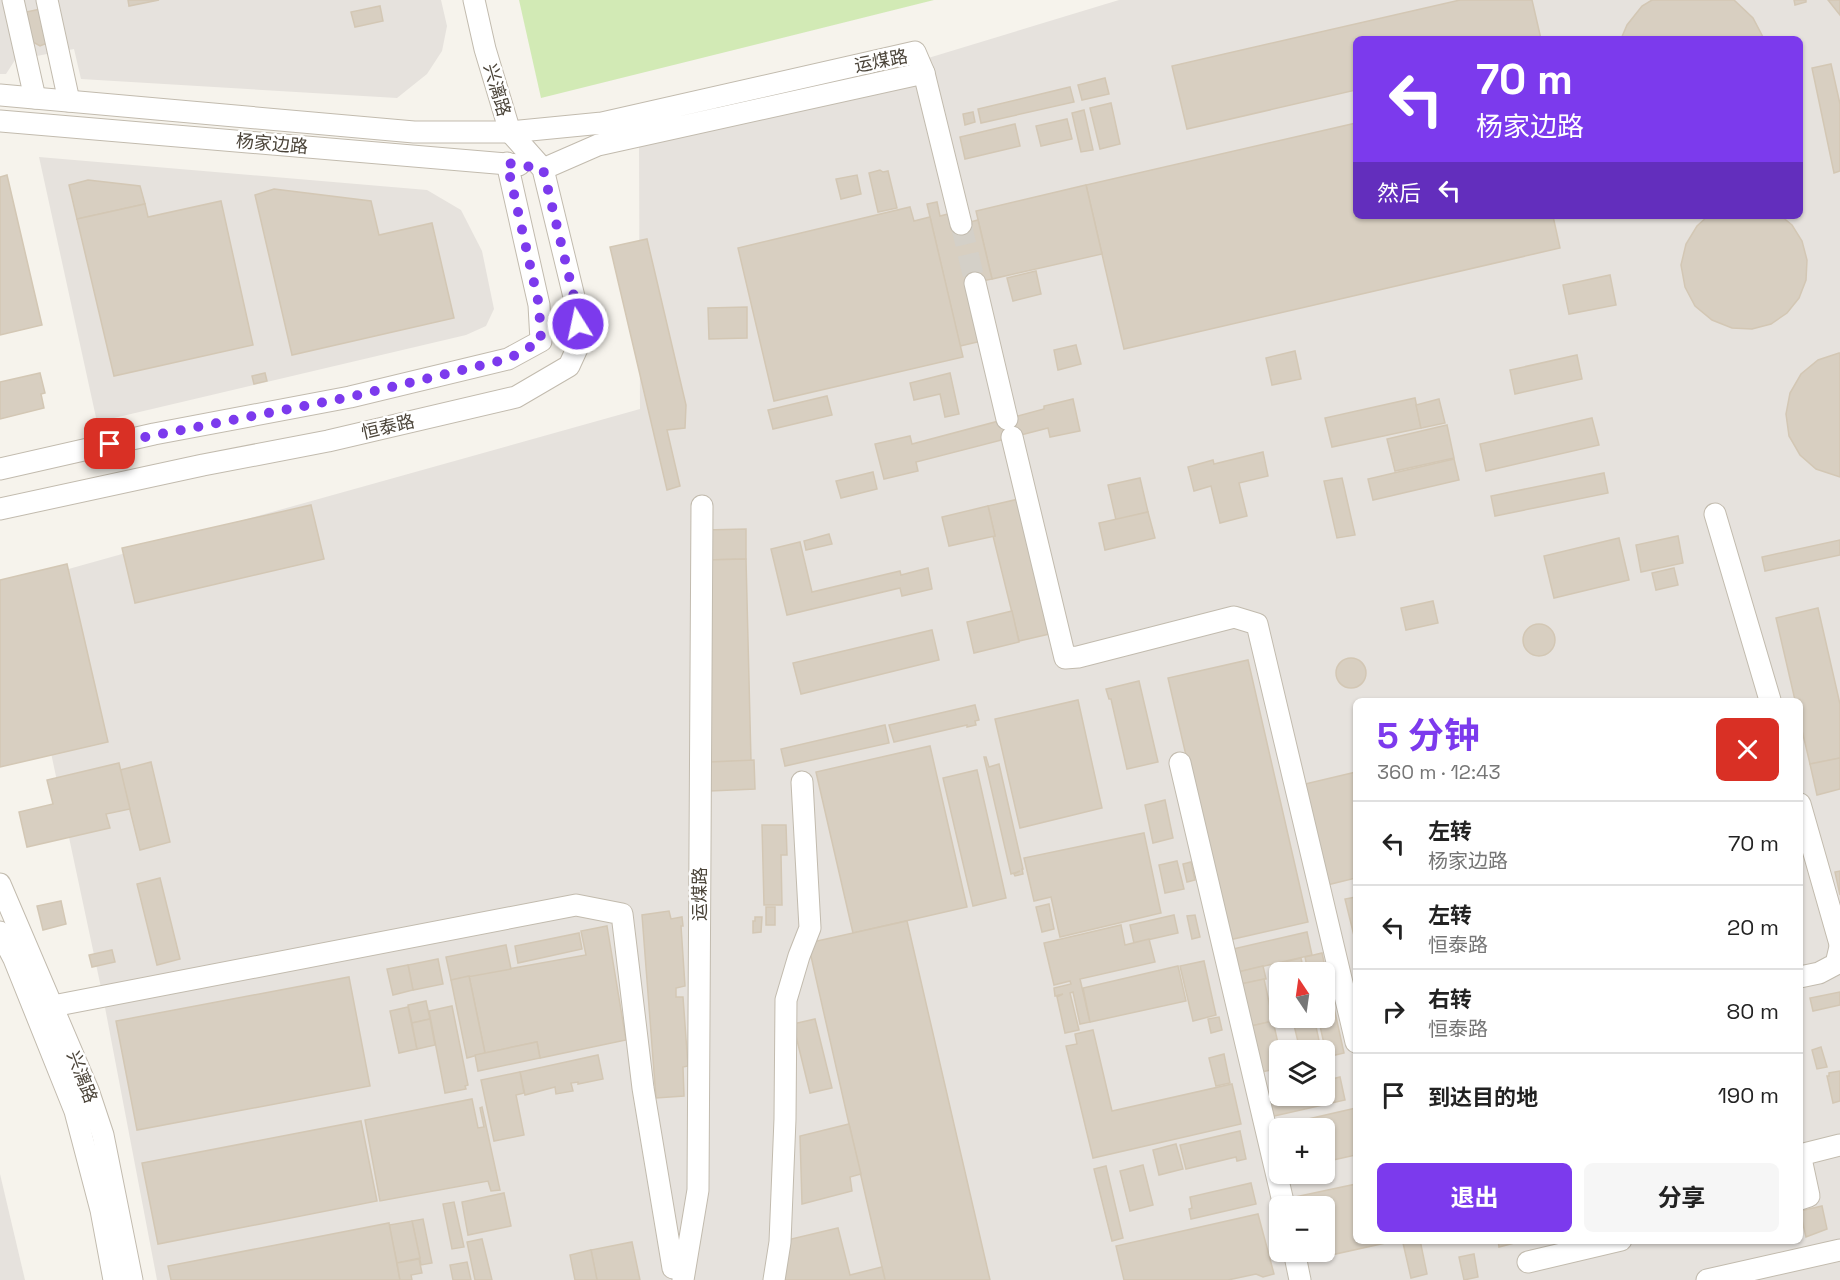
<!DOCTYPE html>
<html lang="zh">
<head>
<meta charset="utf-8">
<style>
  body { margin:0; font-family:"Space Grotesk","Noto Sans SC",sans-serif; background:#f6f6f6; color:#222; height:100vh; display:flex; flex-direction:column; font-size:22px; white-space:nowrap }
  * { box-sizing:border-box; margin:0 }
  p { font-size:20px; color:#767676 }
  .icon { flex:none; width:33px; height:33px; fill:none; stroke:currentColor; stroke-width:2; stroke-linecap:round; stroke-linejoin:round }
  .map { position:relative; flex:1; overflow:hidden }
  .sheet { position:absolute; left:1353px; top:698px; width:450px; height:546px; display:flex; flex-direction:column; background:#fff; border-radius:9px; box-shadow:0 2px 4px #0004 }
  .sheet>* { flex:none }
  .top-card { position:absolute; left:1353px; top:36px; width:450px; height:183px; border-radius:9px; box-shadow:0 2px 4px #0004; background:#7c3aed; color:#fff; overflow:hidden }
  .needle { width:39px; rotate:347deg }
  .tools { position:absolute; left:1269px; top:962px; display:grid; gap:12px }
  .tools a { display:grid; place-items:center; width:66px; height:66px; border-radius:9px; background:#fff; box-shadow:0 2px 4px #0004; font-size:30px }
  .pin { position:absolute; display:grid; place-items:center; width:51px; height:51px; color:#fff; margin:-26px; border-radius:12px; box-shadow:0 3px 9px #0006 }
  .me { position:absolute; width:66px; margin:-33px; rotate:350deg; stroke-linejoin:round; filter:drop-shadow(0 0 4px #0008) }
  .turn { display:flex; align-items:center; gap:21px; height:126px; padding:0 24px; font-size:27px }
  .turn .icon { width:78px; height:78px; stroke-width:2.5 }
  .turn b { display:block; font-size:42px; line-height:51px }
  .then { display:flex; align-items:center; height:57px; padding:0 24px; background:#0003; gap:12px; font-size:22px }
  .round { display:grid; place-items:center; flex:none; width:63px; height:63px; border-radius:9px; background:#f6f6f6 }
  .overview { display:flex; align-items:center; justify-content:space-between; height:102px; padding:0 24px }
  h1 { font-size:36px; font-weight:700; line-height:45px; color:#7c3aed }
  .primary-button { display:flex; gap:12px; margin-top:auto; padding:12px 24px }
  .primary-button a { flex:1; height:69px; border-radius:9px; background:#7c3aed; color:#fff; font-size:24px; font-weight:700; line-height:69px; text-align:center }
  .primary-button a+a { background:#f6f6f6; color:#222 }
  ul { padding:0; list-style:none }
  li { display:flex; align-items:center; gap:18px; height:84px; padding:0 24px; border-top:2px solid #e0e0e0 }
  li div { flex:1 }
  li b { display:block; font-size:22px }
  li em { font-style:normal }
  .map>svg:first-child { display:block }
  .industrial { fill:#e6e2dd; fill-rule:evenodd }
  .green { fill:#d2eab5 }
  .building { fill:#d8cfc1; stroke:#d3c7b4; stroke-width:1.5 }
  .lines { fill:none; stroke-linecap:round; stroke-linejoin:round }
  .minor-tunnel { stroke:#d4d0c8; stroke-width:21; stroke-dasharray:21 10; stroke-linecap:butt }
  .minor-casing { stroke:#c2bbae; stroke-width:23 }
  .minor { stroke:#fff; stroke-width:21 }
  .route { stroke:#7c3aed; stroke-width:10; stroke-dasharray:0 18 }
  .labels { text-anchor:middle; stroke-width:5; stroke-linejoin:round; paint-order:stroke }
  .street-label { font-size:18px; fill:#4b4439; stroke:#fff }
</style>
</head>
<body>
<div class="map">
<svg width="1840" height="1280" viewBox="0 0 1840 1280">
  <rect width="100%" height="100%" fill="#f6f3ec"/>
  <g class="industrial">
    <polygon points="0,0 441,0 447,26 442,51 427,74 397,98 81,79 74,49 15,60 6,74 0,74"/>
    <path d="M1119,0H1840V1280H157L103,997L15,584L640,409L639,146ZM1356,39H1800V216H1356ZM1356,700H1800V1240H1356ZM1280,972H1324V1017H1280ZM1280,1050H1324V1095H1280ZM1280,1128H1324V1173H1280ZM1280,1206H1324V1251H1280Z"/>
    <polygon points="39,157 427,190 461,210 482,251 494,309 486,326 466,335 97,422"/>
    <polygon points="0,1174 25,1280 0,1280"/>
  </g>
  <polygon class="green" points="519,0 934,0 541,98"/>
  <g class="building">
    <polygon points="128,0 159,0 129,6"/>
    <polygon points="1460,0 1532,0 1541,39 1356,39 1356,90 1187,129 1172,66"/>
    <polygon points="1652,0 1734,0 1753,18 1764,39 1621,39 1627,25 1642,6"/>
    <polygon points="1794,0 1806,0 1806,2 1795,5"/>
    <polygon points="1828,0 1840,0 1840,15"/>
    <polygon points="380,6 383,21 355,27 351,12"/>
    <polygon points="41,9 47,40 45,44 40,46 33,42 26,12"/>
    <polygon points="1831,64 1840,104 1840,171 1834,173 1812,68"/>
    <polygon points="1105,78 1109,94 1082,100 1078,85"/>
    <polygon points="1070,87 1074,102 981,123 978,109"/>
    <polygon points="1111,103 1120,144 1100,149 1090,108"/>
    <polygon points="1084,110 1093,150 1081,152 1072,113"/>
    <polygon points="973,112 975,122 965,125 963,114"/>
    <polygon points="1067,119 1072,139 1041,146 1036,126"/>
    <polygon points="1356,123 1356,216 1553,216 1560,248 1124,349 1086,185"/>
    <polygon points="1015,124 1020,146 965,159 960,137"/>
    <polygon points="880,170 883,172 888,171 897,208 878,212 869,173"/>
    <polygon points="7,175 42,325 0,335 0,177"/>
    <polygon points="857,175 861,194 841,199 836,179"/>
    <polygon points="88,180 140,186 145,204 77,219 69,185"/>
    <polygon points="1086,185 1102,254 992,279 976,211"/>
    <polygon points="274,189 371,201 379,235 432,223 454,318 292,355 255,195"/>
    <polygon points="221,201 253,345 114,376 77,219 145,204 148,217"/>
    <polygon points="937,202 940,216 956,212 959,225 978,220 992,279 973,283 986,340 960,346 927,204"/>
    <polygon points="910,207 914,221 930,217 963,357 774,401 738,248"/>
    <polygon points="1708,216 1781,216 1792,225 1802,241 1807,260 1806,280 1799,298 1787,313 1771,324 1752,329 1732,328 1712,320 1695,306 1685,287 1681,265 1686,244 1697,226"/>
    <polygon points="647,239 686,405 685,428 667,430 680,486 667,490 610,247"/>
    <polygon points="1036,271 1041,294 1013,301 1007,278"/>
    <polygon points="1610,275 1616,305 1569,314 1563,285"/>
    <polygon points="747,307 747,338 709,339 708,308"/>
    <polygon points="1076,345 1081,364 1058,370 1054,350"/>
    <polygon points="1295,351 1301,379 1272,385 1266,358"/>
    <polygon points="1839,353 1840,353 1840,477 1816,469 1800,455 1789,436 1786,414 1790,393 1801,374 1818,360"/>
    <polygon points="1577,355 1582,379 1515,394 1510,370"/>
    <polygon points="40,373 45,393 41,394 44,408 0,419 0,382"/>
    <polygon points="265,373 267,381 254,384 252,376"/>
    <polygon points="950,373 959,414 945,417 940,394 914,400 910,383"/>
    <polygon points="827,396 832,415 773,429 768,410"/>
    <polygon points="1415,398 1421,428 1332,447 1325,418"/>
    <polygon points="1073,399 1080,431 1050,437 1048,428 916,462 918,471 884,479 875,444 910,436 912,444 1044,409 1044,406"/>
    <polygon points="1439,399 1445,423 1421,428 1416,405"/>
    <polygon points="1592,418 1599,445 1486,471 1480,444"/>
    <polygon points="1447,425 1454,458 1395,471 1387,439"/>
    <polygon points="1263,452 1268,476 1239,483 1247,516 1220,523 1211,486 1194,491 1188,467 1213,460 1214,464"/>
    <polygon points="1454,459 1459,480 1373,500 1368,479"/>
    <polygon points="873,472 877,489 841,498 836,481"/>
    <polygon points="1604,473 1608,493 1495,516 1491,496"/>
    <polygon points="1140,478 1148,512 1116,520 1108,485"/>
    <polygon points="1342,478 1355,535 1337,538 1324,481"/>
    <polygon points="1023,498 1054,633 1019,641 993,536 995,536 988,506"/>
    <polygon points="311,505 324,559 135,603 122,548"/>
    <polygon points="988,506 995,536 949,546 942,517"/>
    <polygon points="1148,512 1155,538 1105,550 1099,523"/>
    <polygon points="746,529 746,559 705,560 705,530"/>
    <polygon points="829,534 832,544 806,550 804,541"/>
    <polygon points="1678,536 1683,563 1641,572 1636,545"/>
    <polygon points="1619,538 1629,580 1554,598 1544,556"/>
    <polygon points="1840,540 1840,555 1765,571 1762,557"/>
    <polygon points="800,542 812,592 900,571 901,575 928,568 932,589 902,596 900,588 787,615 771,549"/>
    <polygon points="746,559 751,761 710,762 705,560"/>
    <polygon points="67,564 108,742 0,767 0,580"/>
    <polygon points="1674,568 1678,585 1656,590 1652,573"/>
    <polygon points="1433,601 1438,623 1406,630 1401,608"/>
    <polygon points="1818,608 1840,704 1840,758 1810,764 1800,722 1800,700 1795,700 1776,618"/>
    <polygon points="1012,611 1019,642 974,653 967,622"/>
    <circle cx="1539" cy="640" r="16"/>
    <polygon points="932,630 939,660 801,694 793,663"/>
    <circle cx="1351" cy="673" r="15"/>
    <polygon points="1248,660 1308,922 1229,940 1168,678"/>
    <polygon points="1139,681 1158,762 1127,769 1111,699 1109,699 1106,689"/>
    <polygon points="1078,700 1102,808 1020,828 995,719"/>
    <polygon points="975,705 979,720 975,721 976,725 967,727 967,725 894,742 889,725"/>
    <polygon points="885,725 889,743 785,766 781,749"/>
    <polygon points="930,746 967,907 853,933 816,772"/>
    <polygon points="984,757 986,757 989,767 999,764 1023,869 1022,869 1023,874 1015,876 1014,874 1020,871 1011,874"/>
    <polygon points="1840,758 1840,789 1817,795 1810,764"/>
    <polygon points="754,760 755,789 710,791 710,762"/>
    <polygon points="151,762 170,842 140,850 120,770"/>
    <polygon points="119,763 130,809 106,814 110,828 27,847 19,812 53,804 47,780"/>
    <polygon points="977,770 1006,898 973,906 943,778"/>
    <polygon points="1356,772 1356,878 1327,885 1305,784"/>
    <polygon points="1165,800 1173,838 1153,843 1145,805"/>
    <polygon points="762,825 786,825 787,855 781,855 782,905 764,905"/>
    <polygon points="1144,833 1161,913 1060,937 1051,897 1034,901 1024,858"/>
    <polygon points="1177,861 1184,889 1165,893 1159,865"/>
    <polygon points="1191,862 1195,880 1187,882 1183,864"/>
    <polygon points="1840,871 1840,895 1835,872"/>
    <polygon points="160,878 180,959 157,965 137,884"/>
    <polygon points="1356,897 1356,940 1355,940 1345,899"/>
    <polygon points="61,901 66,924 43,930 37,906"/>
    <polygon points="1049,904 1054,929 1042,932 1036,907"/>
    <rect x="766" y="907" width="9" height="18"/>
    <polygon points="669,911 671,919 682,917 683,926 681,926 685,986 676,988 676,997 683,997 688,1066 683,1067 684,1096 656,1098 642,915"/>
    <polygon points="1174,915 1178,933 1134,943 1130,925"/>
    <polygon points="1195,915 1200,937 1192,939 1187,916"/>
    <polygon points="755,917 762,917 761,932 753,933 753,921 755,921"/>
    <polygon points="907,921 990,1280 885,1280 849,1124 808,943"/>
    <polygon points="1121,925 1125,945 1149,939 1155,962 1080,979 1090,1022 1080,1024 1073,992 1070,993 1079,1030 1065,1033 1057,997 1063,994 1055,996 1054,988 1071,984 1070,981 1054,985 1044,943"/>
    <polygon points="607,926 626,1040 540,1058 537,1042 485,1053 469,976 586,955 581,931"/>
    <polygon points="1307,932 1312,955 1238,972 1233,949"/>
    <polygon points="579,933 582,949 518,963 515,946"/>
    <polygon points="506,945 511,969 451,980 446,957"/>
    <polygon points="112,950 115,962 92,967 89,955"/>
    <polygon points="1322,953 1344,1053 1327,1057 1318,1017 1324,1017 1324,972 1308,972 1305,957"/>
    <polygon points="1301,958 1304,972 1282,972 1280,963"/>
    <polygon points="438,959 443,984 413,990 408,965"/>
    <polygon points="1204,961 1216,1015 1193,1021 1180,966"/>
    <polygon points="408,965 413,990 393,995 387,969"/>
    <polygon points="1178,966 1186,1001 1090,1022 1083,988"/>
    <polygon points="1263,966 1266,979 1241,984 1238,972"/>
    <polygon points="469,976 485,1053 467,1058 451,980"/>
    <polygon points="349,977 370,1086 137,1130 116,1021"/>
    <polygon points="1264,979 1273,1021 1251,1026 1241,984"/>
    <polygon points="1840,992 1840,1005 1813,1011 1810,998"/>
    <polygon points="426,1001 430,1019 412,1023 408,1005"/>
    <polygon points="452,1006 468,1085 465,1086 466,1089 445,1093 429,1011"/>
    <polygon points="408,1007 417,1049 399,1053 390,1011"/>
    <polygon points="1219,1017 1222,1030 1211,1033 1208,1019"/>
    <polygon points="1292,1017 1314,1017 1321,1050 1300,1050"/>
    <polygon points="430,1019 435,1045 417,1049 412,1023"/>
    <polygon points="815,1019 832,1088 810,1093 793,1024"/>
    <polygon points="1273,1021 1280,1052 1280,1068 1261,1072 1251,1026"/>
    <polygon points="1093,1030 1112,1111 1232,1084 1241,1124 1093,1158 1066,1046 1077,1044 1075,1034"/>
    <polygon points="537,1042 540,1058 478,1071 475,1055"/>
    <polygon points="1821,1047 1827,1067 1817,1069 1812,1050"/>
    <polygon points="1224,1054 1230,1083 1216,1086 1209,1058"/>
    <polygon points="598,1055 603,1079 578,1084 578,1082 571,1083 573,1091 556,1094 555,1087 525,1095 520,1072"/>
    <polygon points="1840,1071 1840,1101 1833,1103 1827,1076 1829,1076 1829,1073"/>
    <polygon points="520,1072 524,1093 516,1095 524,1135 494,1141 481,1080"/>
    <polygon points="1340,1077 1345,1100 1270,1117 1265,1094 1280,1091 1280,1095 1324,1095 1324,1081"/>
    <polygon points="472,1099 478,1128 484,1127 480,1108 482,1107 500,1190 491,1191 488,1181 380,1201 365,1120"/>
    <polygon points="1356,1108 1356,1155 1324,1162 1324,1128 1280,1128 1280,1153 1273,1127"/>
    <polygon points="361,1121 377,1201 158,1244 142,1163"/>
    <polygon points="849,1124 861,1174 850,1177 852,1191 802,1204 800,1136"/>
    <polygon points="1240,1131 1246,1159 1237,1161 1236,1157 1186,1169 1180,1145"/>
    <polygon points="1176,1144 1183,1169 1159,1175 1153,1150"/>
    <polygon points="1143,1165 1153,1205 1130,1211 1120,1171"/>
    <polygon points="1106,1166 1123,1238 1112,1241 1094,1169"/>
    <polygon points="1251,1183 1256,1204 1191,1219 1189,1209 1192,1208 1190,1197"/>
    <polygon points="1356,1184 1356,1240 1399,1240 1304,1261 1302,1251 1324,1251 1324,1206 1292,1206 1290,1198"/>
    <polygon points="504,1193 511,1226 468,1235 462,1202"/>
    <polygon points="454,1202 464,1247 452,1249 443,1204"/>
    <polygon points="1822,1206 1827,1229 1806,1237 1800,1211"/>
    <polygon points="1258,1214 1274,1274 1263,1277 1256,1274 1228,1280 1124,1280 1116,1246"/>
    <polygon points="423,1219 432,1263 421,1265 412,1221"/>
    <polygon points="412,1221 420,1258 397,1263 389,1225"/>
    <polygon points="389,1223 400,1280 171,1280 168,1266"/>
    <polygon points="838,1228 850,1275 882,1267 885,1280 783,1280 787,1240"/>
    <polygon points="482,1239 492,1280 475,1280 467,1242"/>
    <polygon points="1420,1240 1427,1274 1411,1278 1403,1243"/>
    <polygon points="1498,1240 1526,1240 1499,1247"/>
    <polygon points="632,1242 640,1280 597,1280 591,1250"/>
    <polygon points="591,1250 597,1280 575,1280 570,1255"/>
    <polygon points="1474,1254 1478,1277 1464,1280 1459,1257"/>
    <polygon points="419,1259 422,1273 411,1275 412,1280 400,1280 397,1263"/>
    <polygon points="467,1262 471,1280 453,1280 450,1265"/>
  </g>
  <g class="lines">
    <polyline class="minor-tunnel" points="961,224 975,283"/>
    <defs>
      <g id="minor">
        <polyline points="13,0 35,98"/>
        <polyline points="47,0 69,101"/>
        <polyline points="924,73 961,224"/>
        <polyline points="0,95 414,132 510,132 602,123 915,52 924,73 598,145 543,169"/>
        <polyline points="0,121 519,165"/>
        <polyline points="975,283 1007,419"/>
        <polyline points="1012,437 1065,658 1078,657 1234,617 1257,624 1356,1042"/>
        <polyline points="0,469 154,434 350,397 508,359 541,341 539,305 507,163"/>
        <polyline points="0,509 203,465 328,441 516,397 569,366 580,342 576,305 543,169 510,132 485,49 474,0"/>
        <polyline points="1715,514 1770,700"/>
        <polyline points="1180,763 1284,1206"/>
        <polyline points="1800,804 1840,944"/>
        <polyline points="0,884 88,1090 103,1135 132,1280"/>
        <polyline points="0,932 14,959 75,1111 101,1210 114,1280"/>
        <polyline points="1800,977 1819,973 1836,964 1840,947"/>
        <polyline points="53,1006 576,905 622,914 643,1088 673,1268"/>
        <polyline points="1800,1154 1809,1196 1800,1199"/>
        <polyline points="1800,1155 1840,1145"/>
        <polyline points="1294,1251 1300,1280"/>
        <polyline points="1528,1262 1621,1240"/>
        <polyline points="683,1280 698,1190 702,506"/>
        <polyline points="774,1280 780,1242 785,1119 786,1000 799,956 810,928 802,782"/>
        <polyline points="1707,1280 1840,1250"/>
      </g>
    </defs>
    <use href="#minor" class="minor-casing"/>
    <use href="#minor" class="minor"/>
  </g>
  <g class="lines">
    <polyline class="route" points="110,444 350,397 508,359 541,341 539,305 507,163 543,169 576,305 578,324"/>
  </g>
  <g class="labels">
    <g class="street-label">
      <text transform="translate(881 61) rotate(-11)" y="6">运煤路</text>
      <text transform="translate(497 90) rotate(74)" y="6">兴漓路</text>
      <text transform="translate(272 144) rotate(5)" y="6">杨家边路</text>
      <text transform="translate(388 427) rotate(-13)" y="6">恒泰路</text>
      <text transform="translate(700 894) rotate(-90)" y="6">运煤路</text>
      <text transform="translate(82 1077) rotate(69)" y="6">兴漓路</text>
    </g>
  </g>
</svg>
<div class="tools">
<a><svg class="needle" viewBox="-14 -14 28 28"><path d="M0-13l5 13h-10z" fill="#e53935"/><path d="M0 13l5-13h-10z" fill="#767676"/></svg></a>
<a><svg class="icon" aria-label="layers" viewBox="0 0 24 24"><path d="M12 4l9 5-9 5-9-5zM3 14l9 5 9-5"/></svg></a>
<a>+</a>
<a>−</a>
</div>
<div class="pin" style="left:110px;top:444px;background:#d93025"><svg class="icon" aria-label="arrive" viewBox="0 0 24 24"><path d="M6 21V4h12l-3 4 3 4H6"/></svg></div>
<svg class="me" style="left:578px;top:324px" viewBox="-20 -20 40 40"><circle r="17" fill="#7c3aed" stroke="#fff" stroke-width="3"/><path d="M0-11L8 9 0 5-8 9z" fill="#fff"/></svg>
<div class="top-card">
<div class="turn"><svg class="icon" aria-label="left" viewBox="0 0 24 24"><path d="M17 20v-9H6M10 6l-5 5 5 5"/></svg><div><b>70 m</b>杨家边路</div></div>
<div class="then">然后<svg class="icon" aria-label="left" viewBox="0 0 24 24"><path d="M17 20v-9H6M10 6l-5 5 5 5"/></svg></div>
</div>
<section class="sheet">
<div class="overview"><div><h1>5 分钟</h1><p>360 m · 12:43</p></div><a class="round" style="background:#d93025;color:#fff"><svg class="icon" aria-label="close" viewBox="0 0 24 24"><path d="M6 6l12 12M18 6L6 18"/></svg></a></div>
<ul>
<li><svg class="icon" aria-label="left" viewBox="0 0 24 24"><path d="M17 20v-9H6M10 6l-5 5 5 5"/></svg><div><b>左转</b><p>杨家边路</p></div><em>70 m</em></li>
<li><svg class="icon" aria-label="left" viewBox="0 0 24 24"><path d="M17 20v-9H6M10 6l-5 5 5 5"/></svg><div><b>左转</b><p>恒泰路</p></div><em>20 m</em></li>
<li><svg class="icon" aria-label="right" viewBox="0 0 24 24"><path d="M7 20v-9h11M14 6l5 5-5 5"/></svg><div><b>右转</b><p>恒泰路</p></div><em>80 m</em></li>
<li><svg class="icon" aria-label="arrive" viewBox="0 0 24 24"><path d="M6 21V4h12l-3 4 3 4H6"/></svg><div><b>到达目的地</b></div><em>190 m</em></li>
</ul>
<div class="primary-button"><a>退出</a><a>分享</a></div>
</section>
</div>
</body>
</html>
